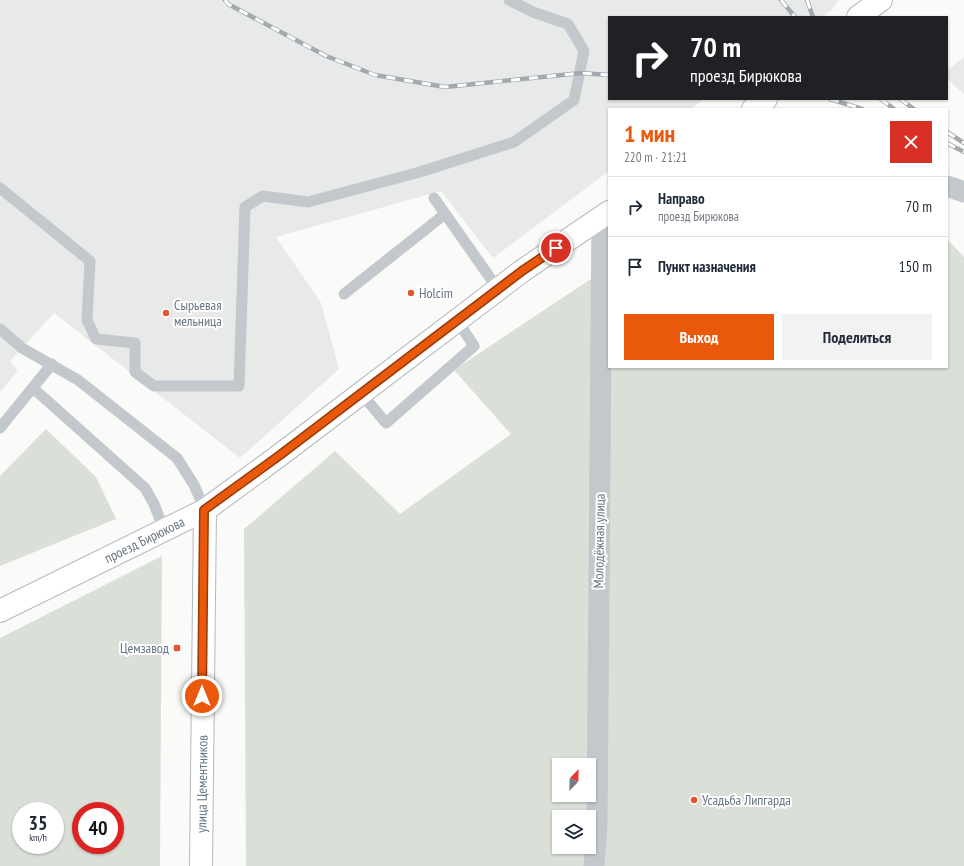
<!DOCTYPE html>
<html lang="ru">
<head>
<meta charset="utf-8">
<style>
  body { margin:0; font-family:"PT Sans Narrow",sans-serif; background:#f2f2f3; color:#1f2937; height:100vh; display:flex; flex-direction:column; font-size:15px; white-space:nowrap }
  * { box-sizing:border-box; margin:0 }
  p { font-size:13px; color:#747a83 }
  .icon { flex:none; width:22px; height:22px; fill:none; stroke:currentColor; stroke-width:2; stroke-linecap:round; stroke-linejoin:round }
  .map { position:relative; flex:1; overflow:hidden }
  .panel { position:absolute; left:608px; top:108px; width:340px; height:260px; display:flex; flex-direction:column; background:#fff; border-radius:0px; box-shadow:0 1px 3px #0004 }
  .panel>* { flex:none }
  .hud { position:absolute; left:608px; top:16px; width:340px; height:84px; border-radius:0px; box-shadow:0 1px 3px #0004; background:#202124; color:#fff; overflow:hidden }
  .needle { width:26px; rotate:23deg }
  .tools { position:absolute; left:552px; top:758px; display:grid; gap:8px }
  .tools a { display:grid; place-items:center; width:44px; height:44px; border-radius:0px; background:#fff; box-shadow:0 1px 3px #0004; font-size:20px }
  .speed { position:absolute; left:12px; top:802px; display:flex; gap:8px; font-size:20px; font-weight:700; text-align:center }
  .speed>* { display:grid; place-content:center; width:52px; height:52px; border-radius:50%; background:#fff; box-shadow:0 1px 3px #0004; line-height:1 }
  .speed small { font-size:10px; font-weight:400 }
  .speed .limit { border:6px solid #d22; background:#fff; color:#111 }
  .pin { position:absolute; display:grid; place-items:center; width:34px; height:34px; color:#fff; margin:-17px; border:2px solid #fff; border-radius:50%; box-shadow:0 1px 4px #0007 }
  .me { position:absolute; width:44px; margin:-22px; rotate:0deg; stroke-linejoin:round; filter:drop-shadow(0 0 3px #0008) }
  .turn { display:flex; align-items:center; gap:14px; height:84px; padding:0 16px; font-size:18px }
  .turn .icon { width:52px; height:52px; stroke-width:2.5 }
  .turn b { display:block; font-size:28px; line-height:34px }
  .round { display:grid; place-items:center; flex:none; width:42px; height:42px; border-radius:0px; background:#f2f2f3 }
  .overview { display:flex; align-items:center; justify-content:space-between; height:68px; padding:0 16px }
  h1 { font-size:24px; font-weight:700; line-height:30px; color:#ea580c }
  .primary-button { display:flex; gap:8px; margin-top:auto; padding:8px 16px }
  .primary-button a { flex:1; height:46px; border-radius:0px; background:#ea580c; color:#fff; font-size:16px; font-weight:700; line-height:46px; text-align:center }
  .primary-button a+a { background:#f2f2f3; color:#1f2937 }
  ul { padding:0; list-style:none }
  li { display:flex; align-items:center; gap:12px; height:60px; padding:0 16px; border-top:1px solid #e0e1e3 }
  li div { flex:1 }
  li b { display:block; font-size:15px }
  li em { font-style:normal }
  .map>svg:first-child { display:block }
  .built { fill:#e8e9e9 }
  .green { fill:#dadfd7; fill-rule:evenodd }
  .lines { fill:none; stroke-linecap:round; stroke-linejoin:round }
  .secondary-casing { stroke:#b3babf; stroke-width:24 }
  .lane { stroke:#c3c8cc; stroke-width:11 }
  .street { stroke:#c3c8cc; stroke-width:21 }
  .secondary { stroke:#fff; stroke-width:22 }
  .rail-casing { stroke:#a2aab0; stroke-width:4.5 }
  .rail { stroke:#fff; stroke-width:3; stroke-dasharray:9; stroke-linecap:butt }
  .route-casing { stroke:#983908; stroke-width:10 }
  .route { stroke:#ea580c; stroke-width:7 }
  .poi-dot { fill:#e4572e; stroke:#fff; stroke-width:1.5 }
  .labels { text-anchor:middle; stroke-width:4; stroke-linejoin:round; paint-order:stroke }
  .poi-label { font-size:14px; fill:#657683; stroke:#fff; text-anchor:start }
  .street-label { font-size:14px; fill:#657683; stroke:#fff }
</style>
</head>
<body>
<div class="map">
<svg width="964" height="866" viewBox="0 0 964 866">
  <rect width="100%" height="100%" fill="#fafaf8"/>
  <g class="built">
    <polygon points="0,0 838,0 832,10 822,17 609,17 609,99 704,99 691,109 609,109 609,171 493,258 441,191 276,237 321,303 339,369 240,458 54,313 10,361 18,371 0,392"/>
    <polygon points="964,57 964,94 947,79 947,71"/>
  </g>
  <g class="green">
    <path d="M947,239L964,257V866H246L244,529L335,451L400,514L511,434L454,370L609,267V367H947ZM559,765H589V795H559ZM559,817H589V847H559Z"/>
    <polygon points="46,429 96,477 116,519 0,566 0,476"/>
    <path d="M162,556L160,866H0V638ZM21,811H55V845H21ZM81,811H115V845H81Z"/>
  </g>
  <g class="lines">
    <defs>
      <g id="secondary">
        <polyline points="858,17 881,0"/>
        <polyline points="753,109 766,99"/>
        <path id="s1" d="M0,611L205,510L280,455L522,271L609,212"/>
        <path id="s2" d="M201,866L205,510"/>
      </g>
    </defs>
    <use href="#secondary" class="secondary-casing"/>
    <g class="lane">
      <polyline points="0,188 90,261 87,320 96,339 135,343 135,372 154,386 239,386 245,207 263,196 308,202 420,172 514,142 574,100 584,51 568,24 533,12 509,0"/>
      <polyline points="434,198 498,289"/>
      <polyline points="344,294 445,214"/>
      <polyline points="0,329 22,348 78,380 177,458 194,485 205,510"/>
      <polyline points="33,388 145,488 154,504 164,530"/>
      <polyline points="361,393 386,423 474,346 457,320"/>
      <polyline points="0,428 52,364"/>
    </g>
    <g class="street">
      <polyline points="947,186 964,192"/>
      <polyline points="594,866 597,826 602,216"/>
    </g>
    <use href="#secondary" class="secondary"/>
    <defs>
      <g id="rail">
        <polyline points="225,0 228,4 326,56 375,75 445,87 581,73 609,75"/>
        <polyline points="781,0 795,17"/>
        <polyline points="807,0 813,17"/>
        <polyline points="830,99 862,109"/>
        <polyline points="881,99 894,109"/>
        <polyline points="900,99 914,109"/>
        <polyline points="947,132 964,143"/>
        <polyline points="947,143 964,152"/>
      </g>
    </defs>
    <use href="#rail" class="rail-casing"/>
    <use href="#rail" class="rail"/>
  </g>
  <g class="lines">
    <defs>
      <polyline id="route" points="202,696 204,510 280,455 522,271 556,248"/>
    </defs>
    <use href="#route" class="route-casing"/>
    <use href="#route" class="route"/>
  </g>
  <g class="poi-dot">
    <circle cx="411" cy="293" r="4"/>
    <circle cx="166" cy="313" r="4"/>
    <rect x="173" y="644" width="8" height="8" rx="2"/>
    <circle cx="694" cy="800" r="4"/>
  </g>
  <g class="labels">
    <g class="poi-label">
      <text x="419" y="298">Holcim</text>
      <text x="174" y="310">Сырьевая<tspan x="174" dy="16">мельница</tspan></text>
      <text x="169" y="653" text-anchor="end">Цемзавод</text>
      <text x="702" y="805">Усадьба Липгарда</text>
    </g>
    <g class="street-label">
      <text dy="5" stroke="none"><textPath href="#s1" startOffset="161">проезд Бирюкова</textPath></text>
      <text transform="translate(599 541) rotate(-89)" y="5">Молодёжная улица</text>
      <text dy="5" stroke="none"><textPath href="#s2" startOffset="82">улица Цементников</textPath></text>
    </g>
  </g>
</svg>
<div class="tools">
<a><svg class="needle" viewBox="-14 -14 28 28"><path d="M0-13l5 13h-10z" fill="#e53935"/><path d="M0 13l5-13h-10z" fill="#747a83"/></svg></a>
<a><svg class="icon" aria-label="layers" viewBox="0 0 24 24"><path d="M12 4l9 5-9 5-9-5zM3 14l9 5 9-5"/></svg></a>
</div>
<div class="speed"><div>35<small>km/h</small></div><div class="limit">40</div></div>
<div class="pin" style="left:556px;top:248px;background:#d93025"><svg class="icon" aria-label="arrive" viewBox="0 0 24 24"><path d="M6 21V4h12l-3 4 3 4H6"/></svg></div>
<svg class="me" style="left:202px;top:696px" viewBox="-20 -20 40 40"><circle r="17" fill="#ea580c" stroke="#fff" stroke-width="3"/><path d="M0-11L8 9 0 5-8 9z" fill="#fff"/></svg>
<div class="hud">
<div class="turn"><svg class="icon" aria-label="right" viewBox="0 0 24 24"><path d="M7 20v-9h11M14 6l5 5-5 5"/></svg><div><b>70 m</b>проезд Бирюкова</div></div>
</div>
<section class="panel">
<div class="overview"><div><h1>1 мин</h1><p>220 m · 21:21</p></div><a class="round" style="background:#d93025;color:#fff"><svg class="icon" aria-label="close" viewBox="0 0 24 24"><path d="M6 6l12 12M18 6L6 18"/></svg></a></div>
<ul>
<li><svg class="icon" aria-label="right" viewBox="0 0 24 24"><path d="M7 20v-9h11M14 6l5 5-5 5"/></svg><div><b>Направо</b><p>проезд Бирюкова</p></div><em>70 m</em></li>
<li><svg class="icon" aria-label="arrive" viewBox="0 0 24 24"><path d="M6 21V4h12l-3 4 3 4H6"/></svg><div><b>Пункт назначения</b></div><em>150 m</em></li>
</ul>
<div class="primary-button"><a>Выход</a><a>Поделиться</a></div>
</section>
</div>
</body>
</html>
